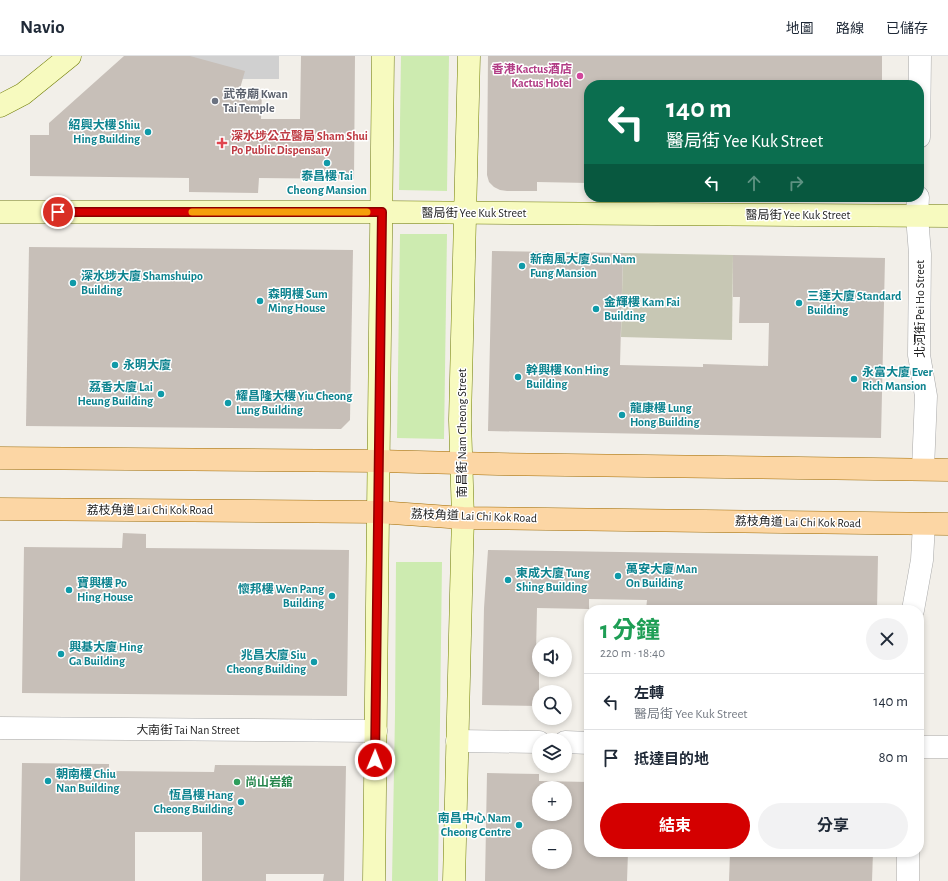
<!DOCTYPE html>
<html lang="zh-TW">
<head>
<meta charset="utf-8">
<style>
  body { margin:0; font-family:"Alegreya Sans","Noto Sans TC",sans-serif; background:#f2f2f3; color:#1f2937; height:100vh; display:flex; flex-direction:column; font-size:15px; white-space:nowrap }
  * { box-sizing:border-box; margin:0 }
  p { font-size:13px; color:#747a83 }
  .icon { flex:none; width:22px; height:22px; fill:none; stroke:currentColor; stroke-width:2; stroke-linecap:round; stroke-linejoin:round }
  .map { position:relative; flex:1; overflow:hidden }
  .sheet { position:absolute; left:584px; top:549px; width:340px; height:252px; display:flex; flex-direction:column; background:#fff; border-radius:16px; box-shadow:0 2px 6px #0003 }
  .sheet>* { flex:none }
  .banner { position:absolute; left:584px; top:24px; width:340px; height:122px; border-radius:16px; box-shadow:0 2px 6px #0003; background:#0b6e4f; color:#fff; overflow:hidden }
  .buttons { position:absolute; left:532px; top:581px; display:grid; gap:8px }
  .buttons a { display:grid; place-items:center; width:40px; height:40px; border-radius:50%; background:#fff; box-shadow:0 2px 6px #0003; font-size:20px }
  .pin { position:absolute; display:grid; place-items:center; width:34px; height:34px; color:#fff; margin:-17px; border:2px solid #fff; border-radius:50%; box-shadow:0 1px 4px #0007 }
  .me { position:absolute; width:44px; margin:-22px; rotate:1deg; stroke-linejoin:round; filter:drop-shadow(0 0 3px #0008) }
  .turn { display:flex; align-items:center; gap:14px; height:84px; padding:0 16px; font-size:18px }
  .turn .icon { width:52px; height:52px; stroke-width:2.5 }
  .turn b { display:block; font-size:28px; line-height:34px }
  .lanes { display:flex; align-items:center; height:38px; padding:0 16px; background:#0003; justify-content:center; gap:20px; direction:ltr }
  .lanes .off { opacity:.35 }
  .round { display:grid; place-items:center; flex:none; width:42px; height:42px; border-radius:21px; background:#f2f2f3 }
  .summary { display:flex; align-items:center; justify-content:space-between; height:68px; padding:0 16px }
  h1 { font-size:24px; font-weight:700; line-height:30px; color:#1e9e55 }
  .cta { display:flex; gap:8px; margin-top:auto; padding:8px 16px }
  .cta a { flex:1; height:46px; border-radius:24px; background:#d40000; color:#fff; font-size:16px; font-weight:700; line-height:46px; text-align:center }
  .cta a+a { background:#f2f2f3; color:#1f2937 }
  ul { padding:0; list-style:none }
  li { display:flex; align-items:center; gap:12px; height:56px; padding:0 16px; border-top:1px solid #e0e1e3 }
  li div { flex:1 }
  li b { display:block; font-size:15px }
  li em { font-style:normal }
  header { display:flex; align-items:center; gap:24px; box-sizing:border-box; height:56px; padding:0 20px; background:#fff; border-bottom:1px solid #e0e1e3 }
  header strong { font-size:19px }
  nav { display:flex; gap:22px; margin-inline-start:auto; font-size:14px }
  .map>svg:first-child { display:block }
  .religious { fill:#d0d0d0 }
  .construction { fill:#c7c7b4 }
  .grass { fill:#cdebb0 }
  .building { fill:#c7bfb8; fill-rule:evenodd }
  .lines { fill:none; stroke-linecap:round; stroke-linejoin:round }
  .street-casing { stroke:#a9a9a9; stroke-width:23 }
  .secondary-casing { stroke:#707d05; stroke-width:23 }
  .primary-casing { stroke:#a06b00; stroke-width:23 }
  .street { stroke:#fff; stroke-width:22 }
  .secondary { stroke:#f7fabf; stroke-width:22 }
  .primary { stroke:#fcd6a4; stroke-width:22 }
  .route-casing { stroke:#8a0000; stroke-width:10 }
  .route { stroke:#d40000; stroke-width:7 }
  .slow { stroke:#f59e0b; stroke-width:7 }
  .hotel-dot { fill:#d1479c; stroke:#fff; stroke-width:1.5 }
  .worship-dot { fill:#6b7280; stroke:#fff; stroke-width:1.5 }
  .culture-dot { fill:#0f9aa8; stroke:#fff; stroke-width:1.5 }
  .health-dot { fill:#e0444e; stroke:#fff; stroke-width:1.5 }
  .leisure-dot { fill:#2e9e5b; stroke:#fff; stroke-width:1.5 }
  .labels { text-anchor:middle; stroke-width:3; stroke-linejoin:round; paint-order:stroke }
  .hotel-label { font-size:12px; font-weight:bold; fill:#b23c85; stroke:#fff; text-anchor:end }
  .worship-label { font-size:12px; font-weight:bold; fill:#5b616d; stroke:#fff; text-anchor:start }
  .culture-label { font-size:12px; font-weight:bold; fill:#0d838f; stroke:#fff; text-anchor:start }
  .health-label { font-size:12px; font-weight:bold; fill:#be3a42; stroke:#fff; text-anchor:start }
  .street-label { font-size:12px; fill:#222; stroke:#fff }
  .leisure-label { font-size:12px; font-weight:bold; fill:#27864d; stroke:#fff; text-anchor:start }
</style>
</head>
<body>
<header>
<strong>Navio</strong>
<nav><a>地圖</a><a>路線</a><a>已儲存</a></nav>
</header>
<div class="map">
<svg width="948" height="825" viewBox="0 0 948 825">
  <rect width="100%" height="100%" fill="#f2efe9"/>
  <polygon class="religious" points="174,0 279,0 279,23 243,23"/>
  <polygon class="construction" points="623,197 733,199 732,284 621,281"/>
  <g class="grass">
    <polygon points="401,0 449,0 447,135 399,134"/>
    <polygon points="400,178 447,178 444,383 397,382"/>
    <polygon points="396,506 442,506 438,825 392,825 395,659"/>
  </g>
  <g class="building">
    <polygon points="124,0 190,0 245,15 239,36 262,36 261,63 300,63 301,0 355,0 354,123 259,122 258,137 189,136 189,122 30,120 30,79 49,79 49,67"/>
    <polygon points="488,0 882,0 882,29 653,29 653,28 590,28 589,29 589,127 537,126 537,135 507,135 500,134 494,131 489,126 487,119"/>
    <polygon points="29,191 353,194 350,364 341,373 26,370"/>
    <polygon points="492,195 623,197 620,309 703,311 703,308 768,310 769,267 739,267 740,241 733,241 733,199 885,202 881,382 488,375"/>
    <polygon points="123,477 146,478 146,492 349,494 347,640 22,637 24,491 122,492"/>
    <polygon points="488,494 878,500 877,554 646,554 647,544 589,543 589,553 537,552 536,597 539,597 539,650 482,649 484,552"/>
    <polygon points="22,707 109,708 109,715 214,716 215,709 346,710 344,825 323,825 324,818 266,818 266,825 202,825 202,776 135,776 135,825 20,825"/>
    <path d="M487,717L539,718V725L589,726V796H628L627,825H485ZM539,732H565V758H539ZM539,780H565V806H539Z"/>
    <polygon points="730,796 873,796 872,825 729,825"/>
  </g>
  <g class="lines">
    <defs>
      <g id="street">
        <polyline points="919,81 920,0"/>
        <polyline points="918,141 917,160 920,198 919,299 926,340 923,413"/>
        <polyline points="913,554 922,504 924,468"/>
        <polyline points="0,672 376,675"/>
        <polyline points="457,685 539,686"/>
        <polyline points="565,686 589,687"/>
        <polyline points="919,691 948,691"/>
        <polyline points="908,825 908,796"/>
      </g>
      <g id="secondary">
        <polyline points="0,50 23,38 70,0"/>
        <polyline points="0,156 382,156 948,160"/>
        <polyline points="374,825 383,0"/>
        <polyline points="454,825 462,497 463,462 460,364 469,0"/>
      </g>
      <g id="primary">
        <polyline points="0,402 378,405 498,408 948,414"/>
        <polyline points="0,453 378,456 463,462 948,468"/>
      </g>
    </defs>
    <use href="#street" class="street-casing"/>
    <use href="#secondary" class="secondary-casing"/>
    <use href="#primary" class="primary-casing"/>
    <use href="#street" class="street"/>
    <use href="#secondary" class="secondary"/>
    <use href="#primary" class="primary"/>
  </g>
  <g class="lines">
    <defs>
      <polyline id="route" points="58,156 382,156 375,704"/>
    </defs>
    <use href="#route" class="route-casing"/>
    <use href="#route" class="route"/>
    <polyline class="slow" points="192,156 367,156"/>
  </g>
  <circle class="hotel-dot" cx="580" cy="20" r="4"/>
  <circle class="worship-dot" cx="215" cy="45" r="4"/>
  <g class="culture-dot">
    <circle cx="148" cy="76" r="4"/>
    <circle cx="327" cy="107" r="4"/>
    <circle cx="522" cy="210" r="4"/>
    <circle cx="73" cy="227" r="4"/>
    <circle cx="260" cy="245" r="4"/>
    <circle cx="799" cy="247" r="4"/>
    <circle cx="596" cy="253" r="4"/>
    <circle cx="115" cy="309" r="4"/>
    <circle cx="518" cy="321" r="4"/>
    <circle cx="854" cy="323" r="4"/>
    <circle cx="161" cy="338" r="4"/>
    <circle cx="228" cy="347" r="4"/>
    <circle cx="622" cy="359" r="4"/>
    <circle cx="618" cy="520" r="4"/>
    <circle cx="508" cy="524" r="4"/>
    <circle cx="69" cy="534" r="4"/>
    <circle cx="332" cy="540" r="4"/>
    <circle cx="61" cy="598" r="4"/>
    <circle cx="314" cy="606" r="4"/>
    <circle cx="48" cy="725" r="4"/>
    <circle cx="241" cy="746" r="4"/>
    <circle cx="519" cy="769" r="4"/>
  </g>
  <path class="health-dot" d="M220 81h4v4h4v4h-4v4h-4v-4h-4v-4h4z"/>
  <circle class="leisure-dot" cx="237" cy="726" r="4"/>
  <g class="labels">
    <g class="hotel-label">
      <text x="572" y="17">香港Kactus酒店<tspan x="572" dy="14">Kactus Hotel</tspan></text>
    </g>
    <g class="worship-label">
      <text x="223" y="42">武帝廟 Kwan<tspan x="223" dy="14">Tai Temple</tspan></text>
    </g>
    <g class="culture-label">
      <text x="140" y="73" text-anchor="end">紹興大樓 Shiu<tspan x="140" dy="14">Hing Building</tspan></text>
      <text x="327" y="124" text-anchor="middle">泰昌樓 Tai<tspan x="327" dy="14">Cheong Mansion</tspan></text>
      <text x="530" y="207">新南風大廈 Sun Nam<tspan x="530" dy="14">Fung Mansion</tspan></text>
      <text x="81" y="224">深水埗大廈 Shamshuipo<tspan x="81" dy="14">Building</tspan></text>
      <text x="268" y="242">森明樓 Sum<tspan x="268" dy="14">Ming House</tspan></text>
      <text x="807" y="244">三達大廈 Standard<tspan x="807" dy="14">Building</tspan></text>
      <text x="604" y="250">金輝樓 Kam Fai<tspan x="604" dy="14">Building</tspan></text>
      <text x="123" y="313">永明大廈</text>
      <text x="526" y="318">幹興樓 Kon Hing<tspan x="526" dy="14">Building</tspan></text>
      <text x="862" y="320">永富大廈 Ever<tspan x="862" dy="14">Rich Mansion</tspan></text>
      <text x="153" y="335" text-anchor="end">荔香大廈 Lai<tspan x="153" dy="14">Heung Building</tspan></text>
      <text x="236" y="344">耀昌隆大樓 Yiu Cheong<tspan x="236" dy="14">Lung Building</tspan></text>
      <text x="630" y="356">龍康樓 Lung<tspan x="630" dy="14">Hong Building</tspan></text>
      <text x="626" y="517">萬安大廈 Man<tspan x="626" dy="14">On Building</tspan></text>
      <text x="516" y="521">東成大廈 Tung<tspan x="516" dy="14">Shing Building</tspan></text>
      <text x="77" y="531">寶興樓 Po<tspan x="77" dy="14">Hing House</tspan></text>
      <text x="324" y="537" text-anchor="end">懷邦樓 Wen Pang<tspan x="324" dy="14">Building</tspan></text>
      <text x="69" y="595">興基大廈 Hing<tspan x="69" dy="14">Ga Building</tspan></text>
      <text x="306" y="603" text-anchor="end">兆昌大廈 Siu<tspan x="306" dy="14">Cheong Building</tspan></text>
      <text x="56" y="722">朝南樓 Chiu<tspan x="56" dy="14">Nan Building</tspan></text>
      <text x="233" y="743" text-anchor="end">恆昌樓 Hang<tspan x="233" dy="14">Cheong Building</tspan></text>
      <text x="511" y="766" text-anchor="end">南昌中心 Nam<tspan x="511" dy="14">Cheong Centre</tspan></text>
    </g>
    <g class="health-label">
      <text x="231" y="84">深水埗公立醫局 Sham Shui<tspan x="231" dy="14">Po Public Dispensary</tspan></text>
    </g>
    <g class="street-label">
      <text x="474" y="161">醫局街 Yee Kuk Street</text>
      <text x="798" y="163">醫局街 Yee Kuk Street</text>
      <text transform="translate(920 253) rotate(-90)" y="4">北河街 Pei Ho Street</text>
      <text transform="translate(462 377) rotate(-90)" y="4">南昌街 Nam Cheong Street</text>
      <text x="150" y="458">荔枝角道 Lai Chi Kok Road</text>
      <text transform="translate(474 460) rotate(2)" y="4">荔枝角道 Lai Chi Kok Road</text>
      <text transform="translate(798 466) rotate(1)" y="4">荔枝角道 Lai Chi Kok Road</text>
      <text x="188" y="678">大南街 Tai Nan Street</text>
    </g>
    <g class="leisure-label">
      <text x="245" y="730">尚山岩舘</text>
    </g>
  </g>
</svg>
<div class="buttons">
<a><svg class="icon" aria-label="sound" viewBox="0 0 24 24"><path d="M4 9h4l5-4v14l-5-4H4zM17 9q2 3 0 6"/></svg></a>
<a><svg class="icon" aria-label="search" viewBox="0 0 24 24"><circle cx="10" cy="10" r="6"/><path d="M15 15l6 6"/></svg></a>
<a><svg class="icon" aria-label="layers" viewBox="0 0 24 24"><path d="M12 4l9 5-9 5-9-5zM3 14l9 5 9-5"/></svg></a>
<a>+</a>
<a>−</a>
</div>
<div class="pin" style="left:58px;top:156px;background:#d93025"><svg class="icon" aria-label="arrive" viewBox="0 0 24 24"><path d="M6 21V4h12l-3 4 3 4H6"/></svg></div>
<svg class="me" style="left:375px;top:704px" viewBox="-20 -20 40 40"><circle r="17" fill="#d40000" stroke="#fff" stroke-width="3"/><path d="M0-11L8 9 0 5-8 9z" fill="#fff"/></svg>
<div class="banner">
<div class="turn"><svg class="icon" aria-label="left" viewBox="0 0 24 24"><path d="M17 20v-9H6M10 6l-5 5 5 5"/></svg><div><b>140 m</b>醫局街 Yee Kuk Street</div></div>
<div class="lanes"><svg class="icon" aria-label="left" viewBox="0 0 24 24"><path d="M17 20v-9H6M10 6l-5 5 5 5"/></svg><svg class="icon off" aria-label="ahead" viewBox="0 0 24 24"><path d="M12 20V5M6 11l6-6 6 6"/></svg><svg class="icon off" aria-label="right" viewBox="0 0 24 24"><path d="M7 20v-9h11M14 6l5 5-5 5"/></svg></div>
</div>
<section class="sheet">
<div class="summary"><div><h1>1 分鐘</h1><p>220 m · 18:40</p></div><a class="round"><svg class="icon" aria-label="close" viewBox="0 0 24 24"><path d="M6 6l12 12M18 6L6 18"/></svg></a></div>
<ul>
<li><svg class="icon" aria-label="left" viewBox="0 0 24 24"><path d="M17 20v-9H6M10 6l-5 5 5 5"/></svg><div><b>左轉</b><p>醫局街 Yee Kuk Street</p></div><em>140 m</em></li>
<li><svg class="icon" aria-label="arrive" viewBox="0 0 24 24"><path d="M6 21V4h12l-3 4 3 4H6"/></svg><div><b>抵達目的地</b></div><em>80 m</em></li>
</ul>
<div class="cta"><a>結束</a><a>分享</a></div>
</section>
</div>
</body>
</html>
